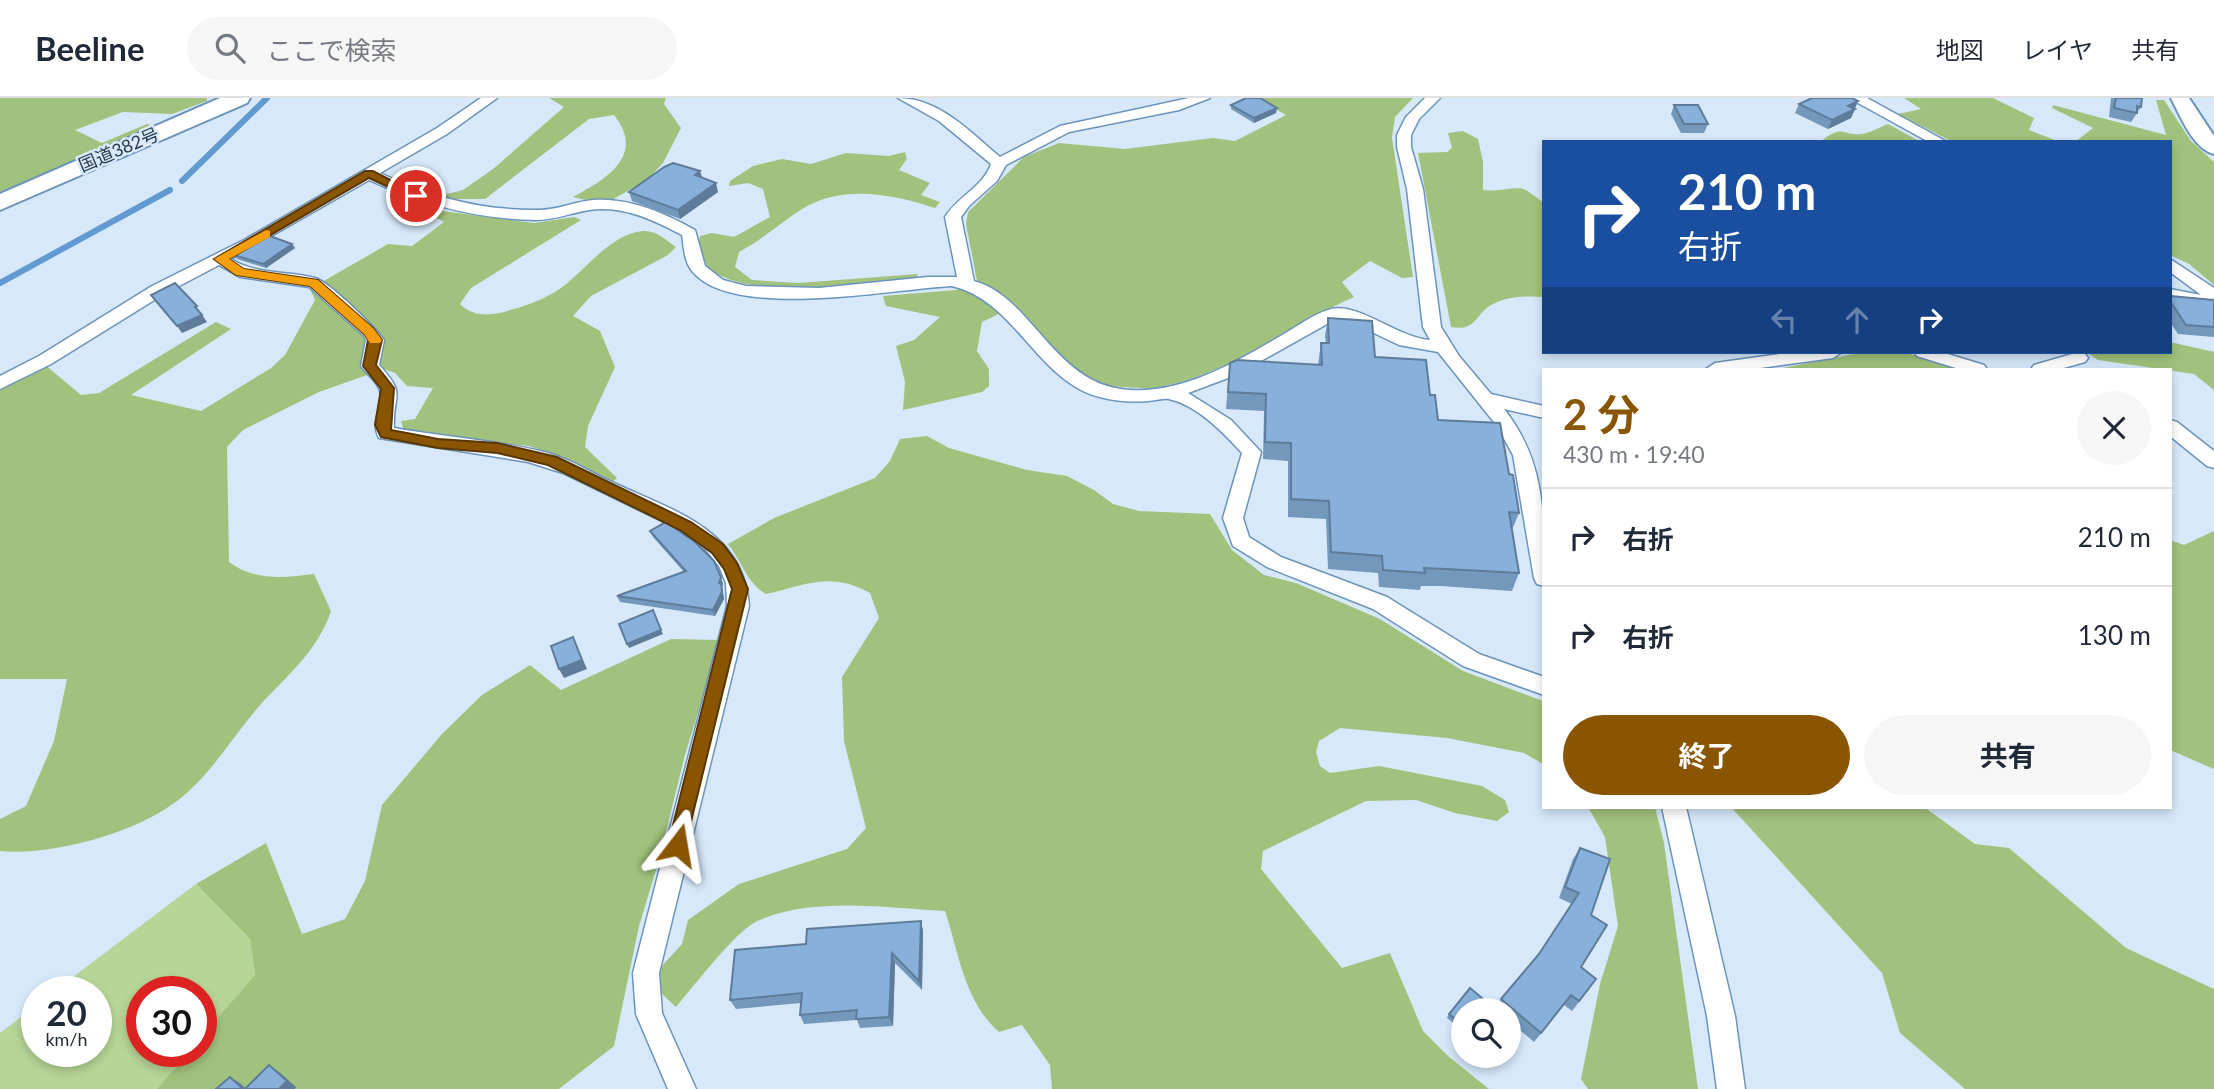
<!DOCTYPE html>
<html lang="ja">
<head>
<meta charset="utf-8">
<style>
  body { margin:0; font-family:Lato,"Noto Sans JP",sans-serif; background:#f6f6f7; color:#1f2937; height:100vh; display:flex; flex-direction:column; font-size:26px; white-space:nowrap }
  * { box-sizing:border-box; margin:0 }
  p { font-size:23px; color:#747a83 }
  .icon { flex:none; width:38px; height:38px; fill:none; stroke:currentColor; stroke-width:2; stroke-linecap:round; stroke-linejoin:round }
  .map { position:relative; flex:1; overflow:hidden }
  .panel { position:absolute; left:1542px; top:270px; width:630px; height:441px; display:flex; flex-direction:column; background:#fff; border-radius:0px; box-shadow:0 4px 10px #0003 }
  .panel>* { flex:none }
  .guide { position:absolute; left:1542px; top:42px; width:630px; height:214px; border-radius:0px; box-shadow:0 4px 10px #0003; background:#1a4fa0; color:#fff; overflow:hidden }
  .buttons { position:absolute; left:1451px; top:900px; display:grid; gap:14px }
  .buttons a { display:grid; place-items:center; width:70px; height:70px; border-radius:50%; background:#fff; box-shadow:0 4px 10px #0003; font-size:35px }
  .speed { position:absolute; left:21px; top:878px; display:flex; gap:14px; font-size:35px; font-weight:700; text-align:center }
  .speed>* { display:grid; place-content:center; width:91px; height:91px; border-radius:50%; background:#fff; box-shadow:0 4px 10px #0003; line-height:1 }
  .speed small { font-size:18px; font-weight:400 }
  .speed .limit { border:10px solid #d22; background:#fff; color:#111 }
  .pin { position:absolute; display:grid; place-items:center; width:60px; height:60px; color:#fff; margin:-30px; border:4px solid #fff; border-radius:50%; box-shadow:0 2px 7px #0007 }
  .me { position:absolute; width:77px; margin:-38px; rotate:14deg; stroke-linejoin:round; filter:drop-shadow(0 0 5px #0008) }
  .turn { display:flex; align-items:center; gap:24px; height:147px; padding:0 21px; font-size:32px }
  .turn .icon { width:91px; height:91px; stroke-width:2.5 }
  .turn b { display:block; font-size:49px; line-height:60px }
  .lanes { display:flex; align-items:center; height:66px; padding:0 21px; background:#0003; justify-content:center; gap:35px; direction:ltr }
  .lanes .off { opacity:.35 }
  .round { display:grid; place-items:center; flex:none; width:74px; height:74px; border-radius:37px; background:#f6f6f7 }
  .headline { display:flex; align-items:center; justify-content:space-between; height:119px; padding:0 21px }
  h1 { font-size:42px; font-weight:700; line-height:52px; color:#895500 }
  .action { display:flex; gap:14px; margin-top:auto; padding:14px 21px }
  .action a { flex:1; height:80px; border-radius:42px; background:#895500; color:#fff; font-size:28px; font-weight:700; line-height:80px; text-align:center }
  .action a+a { background:#f6f6f7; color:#1f2937 }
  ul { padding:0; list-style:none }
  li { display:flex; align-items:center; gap:21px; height:98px; padding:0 21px; border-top:2px solid #e0e1e3 }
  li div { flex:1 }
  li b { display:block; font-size:26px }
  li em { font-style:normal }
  header { display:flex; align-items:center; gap:42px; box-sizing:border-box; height:98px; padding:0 35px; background:#fff; border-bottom:2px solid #e0e1e3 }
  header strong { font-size:33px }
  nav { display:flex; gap:38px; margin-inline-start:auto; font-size:24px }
  .search { width:490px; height:63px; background:#f6f6f7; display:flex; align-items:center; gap:18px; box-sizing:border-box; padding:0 24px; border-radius:38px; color:#747a83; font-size:26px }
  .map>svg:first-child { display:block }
  .green { fill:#b7d596 }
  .forest { fill:#a1c27c }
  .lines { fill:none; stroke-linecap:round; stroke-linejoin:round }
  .stream { stroke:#619ad1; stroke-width:6 }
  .minor-casing { stroke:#6b94bd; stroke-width:3 }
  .secondary-casing { stroke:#6b94bd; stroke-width:4 }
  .trunk-casing { stroke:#6b94bd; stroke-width:4 }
  .minor { fill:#fff; fill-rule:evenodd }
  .secondary { fill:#fff; fill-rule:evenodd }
  .trunk { fill:#fff; fill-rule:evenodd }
  .wall { fill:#7498bc }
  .shaded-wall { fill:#5e7c99 }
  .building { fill:#87b1db; stroke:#5e7c99; stroke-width:2 }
  .route { fill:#895500; stroke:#593700; stroke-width:2 }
  .slow { fill:#f59e0b }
  .labels { text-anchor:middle; stroke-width:5; stroke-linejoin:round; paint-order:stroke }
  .far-street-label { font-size:18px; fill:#293a4c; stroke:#d6e8fa }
</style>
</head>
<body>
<header>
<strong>Beeline</strong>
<div class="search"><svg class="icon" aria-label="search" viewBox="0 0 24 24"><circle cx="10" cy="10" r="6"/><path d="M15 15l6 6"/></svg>ここで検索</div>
<nav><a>地図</a><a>レイヤ</a><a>共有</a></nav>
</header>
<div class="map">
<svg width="2214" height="991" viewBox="0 0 2214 991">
  <rect width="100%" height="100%" fill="#d6e8fa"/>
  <polygon class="green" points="196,786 250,841 255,877 201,939 201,894 142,894 142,954 189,954 157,991 0,991 0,935 37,907 37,954 96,954 96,894 53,894"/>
  <g class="forest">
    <polygon points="0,0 207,0 207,3 172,16 123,14 75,32 102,45 147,26 154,28 0,94"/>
    <path d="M549,0H666L664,6L681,30L663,65L647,82L610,103H590L573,99C607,81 646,57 614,17L589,21L485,101H454L439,98L463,92L493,71L564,9Z"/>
    <path d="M1256,0H1413L1395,19L1392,40L1413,179L1402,180L1370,163L1342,184L1354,199C1288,228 1226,279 1154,290C1143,291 1132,289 1121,289C1110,288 1095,287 1085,281C1057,264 1036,231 1013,209L982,224L977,253L989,271V288L982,294L903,312L905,284L896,248L914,242L940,219L886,208L883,198L956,192L977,183L966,126L968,114L1024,59L1059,45L1125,51L1213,40L1235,43L1286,17Z"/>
    <polygon points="1904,0 1993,0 2034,20 2029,32 2060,44 1953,44 1898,16 1921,11"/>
    <polygon points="2156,2 2164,2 2191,43 2214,64 2214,187 2189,166 2170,157 2170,44 2075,44 2093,30 2052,10 2053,7 2166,37"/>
    <path d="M1888,26L1919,43L1820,44C1844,25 1840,38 1861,36C1870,35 1880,29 1888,26Z"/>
    <path d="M1463,33L1478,41L1483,64V92C1496,94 1516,88 1524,91C1530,94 1537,100 1543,104L1544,199C1525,198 1510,198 1493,206C1475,215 1477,234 1451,229L1418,55L1447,54L1452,50L1448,35Z"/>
    <path d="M905,54L907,61L899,72L930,85L921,97L940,104L935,110C893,96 842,86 802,111C780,125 762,142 739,154L735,169L752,182L798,185L918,176L916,181C853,187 767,205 709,172L698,149L700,138L712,135L734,139L770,119L763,91L748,85L729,88L730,83L753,68L782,61L811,66L846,55L889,58Z"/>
    <path d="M442,113L534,125L574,119L581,122L471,190L460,206C471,217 485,218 500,215C519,210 538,204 555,194C583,177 608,136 643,133C656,132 666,142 676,149L668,157L591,198L573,218L600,233L615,269L588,328L585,349L617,380L610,386L559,358L529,348L404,333L401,323L415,321L433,290L407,288L395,275L384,271L319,294L243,332L227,349L229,464C254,483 284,480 314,476L331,513C318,552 288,577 261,606C233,638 211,677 177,703C135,735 53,758 0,753V721L26,708L54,643L67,581H0V291L44,266L81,297L99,295L216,224L231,231L131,297L201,313L271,270L285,257L315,202L310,191L388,146L412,148L444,124L431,117Z"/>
    <polygon points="2170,244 2214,254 2214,292 2194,276 2098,262 2086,254 2170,254"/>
    <polygon points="1863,254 1903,254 1961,271 1783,270"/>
    <path d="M927,338L949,350L1027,372L1067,378L1094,392L1113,406L1139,413L1210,416L1232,452L1264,477L1296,485L1380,521L1463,573L1543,603V666L1524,655L1447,640L1340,630L1319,643L1316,654L1320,668L1330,675L1379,668L1482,688L1505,702L1509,714L1497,723L1455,715L1416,702L1366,703L1263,753L1261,771L1342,870L1390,855L1423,933L1448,958L1489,991H1052L1050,967L1022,927L999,934C964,903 959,855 945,813C885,810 814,798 757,823C736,833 693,889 676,909L661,895L660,870L682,846L688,822L739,786L847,751L866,730L844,643L842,579L879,520L870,495C830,473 807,487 766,496C747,485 742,464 728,446L774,420L875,380L890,363L900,341Z"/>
    <polygon points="2214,433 2214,671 2170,652 2170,442 2184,447"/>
    <polygon points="671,541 720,542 685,657 659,762 639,828 614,948 559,991 157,991 189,954 201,954 201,939 255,877 250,841 196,786 266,745 302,836 345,821 365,783 382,707 442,636 482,597 530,567 561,592"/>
    <polygon points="1588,709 1655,709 1664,745 1698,991 1588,991 1581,981 1600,886 1618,828 1605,739"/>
    <polygon points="1731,709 1924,709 1975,746 2009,750 2126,850 2214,891 2214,991 1965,991 1900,935 1882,875"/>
  </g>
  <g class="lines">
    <g class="stream">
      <polyline points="182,83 267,0"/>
      <polyline points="0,185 170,92"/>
    </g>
    <defs>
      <g id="minor">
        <path d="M481,0H497L447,36L380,75C430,99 479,112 535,112C555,113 573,104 593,102C628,99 665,115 695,132L705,168L723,182L746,188L819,190L928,179H957L945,119C957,99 984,88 991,66L939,23L898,0C939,0 970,34 1000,59L1060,28L1189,0H1210L1179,12L1069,34L1006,67L997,83L969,108L961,119L974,183C1028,197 1052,277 1115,290C1174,302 1236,264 1284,236C1298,228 1315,215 1331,211C1360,205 1396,239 1430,242L1423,229L1407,91L1397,49V37L1406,19L1425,0H1440L1419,21L1411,37V49L1423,91L1441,229L1459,258L1491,296L1544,308V320L1504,311C1547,365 1544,421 1544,488L1537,486L1534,480L1513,357L1497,328L1438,254L1399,247L1351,224L1336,221L1236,277L1188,295L1231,322L1261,354L1243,420L1249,439L1281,459L1387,499L1479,556L1544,579V597L1463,568L1373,511L1267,469L1233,448L1223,420L1242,355C1224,335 1197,307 1169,301C1163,300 1155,303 1148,303C1128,305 1103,302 1085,294C1032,269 1011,202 952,188C892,191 732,223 692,173C684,163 684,149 682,137C654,122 622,107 589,112C571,115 554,122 536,122C476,121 423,107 369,82L231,161C256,177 287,173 315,180C329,184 375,229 384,242L379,267C408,298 392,296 394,330C445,339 497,342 548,355C573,362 593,376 616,386C675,413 744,433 749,508L659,875L662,915L696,991H668L636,916L633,875L727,508L726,485L719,468L706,452L664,424L563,375L528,364L379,340C369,322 386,306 379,290C375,282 366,275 361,268L366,242L363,237L309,189L240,179L219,167L164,196L51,266L0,291V278L39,258L152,188L244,142L437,30Z"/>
        <polygon points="1849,0 1867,0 1947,44 1929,44"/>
        <polygon points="2170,161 2214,190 2214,209 2170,201 2170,191 2201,197 2170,174"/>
        <polygon points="1795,254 1842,254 1833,260 1753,271 1706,271 1715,265"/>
        <polygon points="1914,254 1941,254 1984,267 1987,271 1959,271 1917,258"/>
        <polygon points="2079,254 2085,256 2088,260 2085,264 2060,271 2031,271 2034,267"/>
        <polygon points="2170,322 2177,324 2214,353 2214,370 2207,368 2170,338"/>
        <polygon points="1662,709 1686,709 1735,918 1745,991 1717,991 1707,918"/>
      </g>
      <path id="secondary" d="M2171,0H2189L2214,38V56C2193,51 2180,17 2171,0Z"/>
      <polygon id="trunk" points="220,0 250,0 247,5 0,112 0,96"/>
    </defs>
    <use href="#minor" class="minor-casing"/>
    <use href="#secondary" class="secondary-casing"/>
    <use href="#trunk" class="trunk-casing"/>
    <use href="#minor" class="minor"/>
    <use href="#secondary" class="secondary"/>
    <use href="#trunk" class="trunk"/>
  </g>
  <g class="wall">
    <polygon points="2111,0 2142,0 2141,9 2131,24 2109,19"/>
    <polygon points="1858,3 1851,20 1828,31 1795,15 1799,6"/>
    <polygon points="1231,7 1276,15 1254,25 1231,11"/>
    <polygon points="1674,7 1708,26 1704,35 1681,35 1671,16"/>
    <polygon points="702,80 718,94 680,121 632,103 629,94"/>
    <polygon points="292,146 295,150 266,170 237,161 234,157"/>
    <polygon points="2170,198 2214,202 2214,239 2178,236 2170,224"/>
    <polygon points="1328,220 1375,259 1430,297 1438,322 1509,376 1519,415 1512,432 1519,475 1512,493 1441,488 1421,488 1420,492 1379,489 1378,475 1328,471 1326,421 1288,419 1288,363 1263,361 1264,313 1226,311 1230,265 1318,267 1321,245 1326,245 1325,238"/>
    <polygon points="650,433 723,486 722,488 724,501 715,518 620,504 617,498 684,474 653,439"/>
    <polygon points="1580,750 1591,817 1581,869 1589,891 1572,913 1564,907 1534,944 1508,922 1508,912 1495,911 1501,901 1539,856 1572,806 1559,800 1573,761"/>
    <polygon points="921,823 923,833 922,892 895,865 893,928 860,930 857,922 804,926 800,917 801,905 736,911 730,902 806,846"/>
    <polygon points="1463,912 1463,933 1447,920 1449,916"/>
  </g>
  <g class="shaded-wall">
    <polygon points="1858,3 1854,12 1848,8"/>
    <polygon points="1277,10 1276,15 1254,25 1254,20"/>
    <polygon points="1855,11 1851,20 1828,31 1832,22"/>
    <polygon points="700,73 703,82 695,77"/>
    <polygon points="716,85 718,94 680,121 678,112"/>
    <polygon points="292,146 295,150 266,170 263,166"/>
    <polygon points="202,217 207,224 182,235 177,228"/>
    <polygon points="721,479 723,486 722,488 724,501 715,518 713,512"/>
    <polygon points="661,532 663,536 629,550 627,546"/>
    <polygon points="573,539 587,571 564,580 559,571"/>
    <polygon points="921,823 923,833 922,892 919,883"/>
    <polygon points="892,855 895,865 893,928 889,919"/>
    <polygon points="269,967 279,974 296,989 295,991 279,991"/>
    <polygon points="230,979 240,985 246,991 243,991"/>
  </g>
  <g class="building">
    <polygon points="1246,0 1260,0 1277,10 1254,20 1231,7"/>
    <polygon points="1812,0 1852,0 1858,3 1848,8 1855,11 1832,22 1799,6"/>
    <polygon points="2116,0 2142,0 2141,9 2137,8 2137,15 2114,10"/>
    <polygon points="1674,7 1698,7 1708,26 1684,26"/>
    <polygon points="673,65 700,73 695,77 716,85 678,112 629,94 664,69"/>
    <polygon points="267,137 292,146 263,166 234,157"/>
    <polygon points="175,185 197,208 195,209 202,217 177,228 151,197"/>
    <polygon points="2170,198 2214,202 2214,229 2186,227 2170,203"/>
    <polygon points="1328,220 1372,223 1375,259 1426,262 1430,297 1435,297 1438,322 1500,325 1509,376 1513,377 1519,415 1509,414 1519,475 1446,471 1424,470 1425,475 1383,472 1382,458 1331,454 1329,403 1291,401 1291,345 1265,344 1266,296 1228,294 1230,265 1237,262 1322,267 1321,245 1329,245"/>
    <polygon points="666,424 695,444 714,463 721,479 719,485 721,485 722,494 713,512 617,498 686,473 650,433"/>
    <polygon points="653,512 661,532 627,546 619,526"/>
    <polygon points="573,539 582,562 559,571 551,548"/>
    <polygon points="1580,750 1610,761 1591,817 1607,827 1581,869 1596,881 1579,903 1571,897 1541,935 1501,901 1539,856 1579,795 1565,789"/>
    <polygon points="921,823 919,883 892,855 889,919 856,921 857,912 800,917 802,895 730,902 735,852 806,846 807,831"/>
    <polygon points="1470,890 1494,910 1493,912 1463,912 1463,928 1449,916"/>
    <polygon points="269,967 287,983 279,991 245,991"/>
    <polygon points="230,979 243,991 216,991"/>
  </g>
  <polygon class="route" points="365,73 373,73 422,98 412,100 369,80 229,161 244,171 318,182 373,230 382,242 376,267 394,290 391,332 438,341 497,345 557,359 691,424 723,446 737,465 748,491 684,752 678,755 671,752 668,747 732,491 724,471 712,455 680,432 548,367 497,355 438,350 381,339 375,327 381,291 363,268 368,242 364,236 310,188 236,177 214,161"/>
  <polygon class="slow" points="266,132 270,133 270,139 229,161 244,171 318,182 373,230 382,242 380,245 370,245 364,236 310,188 236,177 214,161"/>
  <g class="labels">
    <g class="far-street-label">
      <text transform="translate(119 52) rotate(-23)" y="6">国道382号</text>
    </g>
  </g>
</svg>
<div class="buttons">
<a><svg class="icon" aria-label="search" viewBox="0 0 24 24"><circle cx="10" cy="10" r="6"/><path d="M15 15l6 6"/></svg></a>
</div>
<div class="speed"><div>20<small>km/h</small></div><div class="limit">30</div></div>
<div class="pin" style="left:416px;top:98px;background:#d93025"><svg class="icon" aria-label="arrive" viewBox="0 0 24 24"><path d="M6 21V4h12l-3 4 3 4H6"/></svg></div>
<svg class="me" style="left:678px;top:747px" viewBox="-20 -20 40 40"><path d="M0-17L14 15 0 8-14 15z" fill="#895500" stroke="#fff" stroke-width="4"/></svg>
<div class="guide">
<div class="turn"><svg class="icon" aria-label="right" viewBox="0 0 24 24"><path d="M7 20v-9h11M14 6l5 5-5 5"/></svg><div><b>210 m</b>右折</div></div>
<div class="lanes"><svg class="icon off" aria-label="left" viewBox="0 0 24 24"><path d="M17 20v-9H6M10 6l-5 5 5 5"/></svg><svg class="icon off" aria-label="ahead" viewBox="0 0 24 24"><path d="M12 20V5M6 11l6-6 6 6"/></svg><svg class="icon" aria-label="right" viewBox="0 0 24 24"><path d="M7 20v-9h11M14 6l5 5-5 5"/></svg></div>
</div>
<section class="panel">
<div class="headline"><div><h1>2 分</h1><p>430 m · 19:40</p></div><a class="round"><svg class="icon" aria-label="close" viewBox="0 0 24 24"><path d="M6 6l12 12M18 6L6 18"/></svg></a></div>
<ul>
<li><svg class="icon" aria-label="right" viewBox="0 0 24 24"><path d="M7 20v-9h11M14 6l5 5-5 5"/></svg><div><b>右折</b></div><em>210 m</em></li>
<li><svg class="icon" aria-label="right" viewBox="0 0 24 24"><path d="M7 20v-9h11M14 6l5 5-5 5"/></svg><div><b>右折</b></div><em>130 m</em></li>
</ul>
<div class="action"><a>終了</a><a>共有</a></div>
</section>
</div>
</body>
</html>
